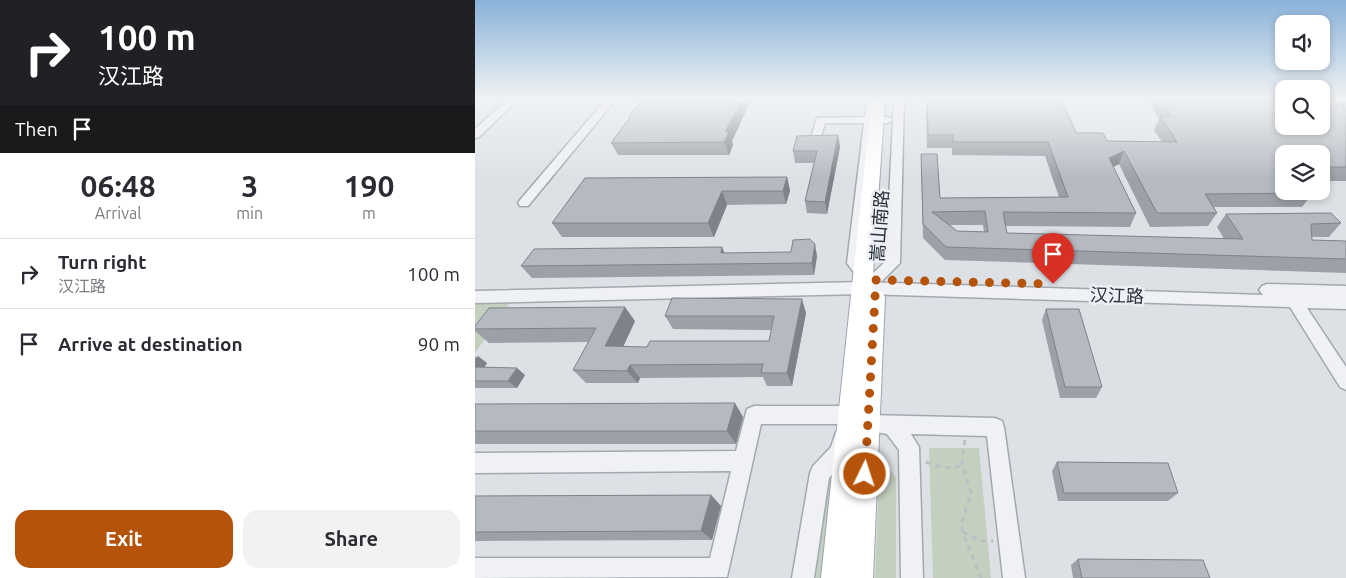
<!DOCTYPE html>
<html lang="en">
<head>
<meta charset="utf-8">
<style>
  body { margin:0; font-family:Ubuntu,"Noto Sans SC",sans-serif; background:#f2f2f3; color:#2b2b33; height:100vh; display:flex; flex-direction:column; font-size:19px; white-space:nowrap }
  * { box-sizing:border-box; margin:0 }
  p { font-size:16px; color:#7c7c81 }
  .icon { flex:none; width:28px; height:28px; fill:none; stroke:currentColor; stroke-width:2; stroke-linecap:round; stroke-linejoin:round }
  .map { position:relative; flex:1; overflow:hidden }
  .details { display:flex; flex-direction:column; background:#fff; width:475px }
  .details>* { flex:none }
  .banner { background:#202124; color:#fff; overflow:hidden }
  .tools { position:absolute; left:800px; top:15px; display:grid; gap:10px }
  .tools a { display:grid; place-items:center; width:55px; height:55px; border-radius:10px; background:#fff; box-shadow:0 2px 8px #0003; font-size:25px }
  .pin { position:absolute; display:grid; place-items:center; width:42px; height:42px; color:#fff; margin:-51px -21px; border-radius:50% 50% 50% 0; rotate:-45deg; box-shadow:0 0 5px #0007 }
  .pin .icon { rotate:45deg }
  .me { position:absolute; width:55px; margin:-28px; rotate:4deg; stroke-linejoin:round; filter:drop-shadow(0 0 4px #0008) }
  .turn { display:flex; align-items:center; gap:18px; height:105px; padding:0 15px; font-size:22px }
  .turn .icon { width:65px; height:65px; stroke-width:2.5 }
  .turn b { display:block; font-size:35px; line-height:42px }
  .then { display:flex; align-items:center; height:48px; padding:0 15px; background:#0003; gap:10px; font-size:19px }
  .eta { display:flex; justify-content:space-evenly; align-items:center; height:85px; text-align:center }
  .eta b { font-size:30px; font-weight:700; line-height:35px }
  .button { display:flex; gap:10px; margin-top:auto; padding:10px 15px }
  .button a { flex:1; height:58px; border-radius:15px; background:#b45309; color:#fff; font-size:20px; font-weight:700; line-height:58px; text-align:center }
  .button a+a { background:#f2f2f3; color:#2b2b33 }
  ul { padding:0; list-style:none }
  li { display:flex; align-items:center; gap:15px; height:70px; padding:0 15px; border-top:1px solid #e1e1e2 }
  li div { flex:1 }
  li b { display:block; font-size:19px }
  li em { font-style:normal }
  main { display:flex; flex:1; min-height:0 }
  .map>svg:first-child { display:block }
  .green { fill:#c3cfbf }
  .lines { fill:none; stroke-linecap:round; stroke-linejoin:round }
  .minor-casing { stroke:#a3a8af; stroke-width:3 }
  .major-casing { stroke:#9da5b0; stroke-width:2 }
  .path { stroke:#bbbfc4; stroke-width:3; stroke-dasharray:5 5; stroke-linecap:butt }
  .minor { fill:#eff1f4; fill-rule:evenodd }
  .major { fill:#fff; fill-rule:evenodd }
  .wall { fill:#9ca0a7; fill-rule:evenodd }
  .shaded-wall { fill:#7f8288 }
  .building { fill:#b5bac2; stroke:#7f8288; fill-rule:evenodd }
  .route { stroke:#b45309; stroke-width:9; stroke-dasharray:0 16.2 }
  .labels { text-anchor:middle; stroke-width:5; stroke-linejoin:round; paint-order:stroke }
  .street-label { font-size:18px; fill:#282f3b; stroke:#eceff4 }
</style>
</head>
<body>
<main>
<section class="details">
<div class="banner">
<div class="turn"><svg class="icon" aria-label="right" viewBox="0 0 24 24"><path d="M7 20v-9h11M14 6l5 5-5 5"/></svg><div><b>100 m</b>汉江路</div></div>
<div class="then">Then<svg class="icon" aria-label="arrive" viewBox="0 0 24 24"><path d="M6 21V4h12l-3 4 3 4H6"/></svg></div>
</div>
<div class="eta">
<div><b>06:48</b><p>Arrival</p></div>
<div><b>3</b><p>min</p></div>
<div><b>190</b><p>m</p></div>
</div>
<ul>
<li><svg class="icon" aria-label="right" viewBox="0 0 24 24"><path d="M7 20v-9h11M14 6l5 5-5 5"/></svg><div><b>Turn right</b><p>汉江路</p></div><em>100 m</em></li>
<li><svg class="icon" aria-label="arrive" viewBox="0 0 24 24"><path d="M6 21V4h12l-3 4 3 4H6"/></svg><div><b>Arrive at destination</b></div><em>90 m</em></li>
</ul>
<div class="button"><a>Exit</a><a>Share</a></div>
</section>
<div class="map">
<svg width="871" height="578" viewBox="0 0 871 578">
  <rect width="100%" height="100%" fill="#dde1e6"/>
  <g class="green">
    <polygon points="0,303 35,303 0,353"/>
    <polygon points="454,448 504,448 516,578 458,578"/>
    <polygon points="415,470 421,478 421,578 400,578 404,478"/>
    <polygon points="357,476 361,477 349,578 341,578 352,482"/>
  </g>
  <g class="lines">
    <defs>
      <g id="minor">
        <polygon points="34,98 45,98 4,137 0,138 0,129"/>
        <polygon points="132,98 142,98 53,206 45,206 43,203 45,200"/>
        <path d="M392,98H402L400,117H413L418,120L419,98H429L425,263L407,281L402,282L396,279L390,282L385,281L372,263L389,123H350L345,140H337L336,138L342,118L390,117ZM418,120L411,261L396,275L386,262L399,123H413Z"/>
        <polygon points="388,282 788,295 784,290 787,286 792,284 871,286 871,309 832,308 871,367 871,390 865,387 815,307 388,294 0,303 0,291"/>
        <polygon points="279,406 375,406 382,409 384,415 382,421 375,424 286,424 252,577 0,578 0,558 235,558 256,471 0,473 0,453 261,451 272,409"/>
        <polygon points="393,415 520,418 527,421 529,427 550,578 528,578 512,436 436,434 444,447 448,578 426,578 424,450 412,434 386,430 384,424 386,418"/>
        <polygon points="368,430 375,432 378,439 370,460 354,478 339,578 317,578 335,473 338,466 356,447 361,432"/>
      </g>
      <polygon id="major" points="397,98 410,98 397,290 407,292 410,297 398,578 346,578"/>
    </defs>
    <use href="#minor" class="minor-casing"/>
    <use href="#major" class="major-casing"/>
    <g class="path">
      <polyline points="490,440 487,464 496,493 487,522 487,531 506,578"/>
      <polyline points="451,462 469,468 487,466"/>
      <polyline points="488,532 507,541 518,541"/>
    </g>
    <use href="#minor" class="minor"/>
    <use href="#major" class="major"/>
  </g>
  <g class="wall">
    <polygon points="168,98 277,98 257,141 258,145 254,155 143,155 136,143 155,118 154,116"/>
    <path d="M451,98H586L601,133L632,141L687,142L679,130L684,119L671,98H871V181H846V154H809V191L838,193L827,207H739L742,213L733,226L675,227L644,164L638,167L661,213L655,227L530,226L532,233L749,239L742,227L751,214L866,223L854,237H836L837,240L871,241V273L470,260L448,238L446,154L465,198L584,197L570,156L477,155V148H452ZM475,225H508L509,232L482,231Z"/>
    <polygon points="363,135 365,147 352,214 332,213 330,201 339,163 320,163 318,151"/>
    <polygon points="312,177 315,191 311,204 252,205 239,237 87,237 77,223"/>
    <polygon points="250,253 342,256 339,275 57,278 46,266"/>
    <polygon points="571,309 627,387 621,398 585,398 567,320"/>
    <polygon points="331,313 317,386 292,386 288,377 165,378 163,383 111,383 98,370 114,342 14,343 0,331 0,326 160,321 148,347 172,347 294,341 296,330 198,329 190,316"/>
    <polygon points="0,356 12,363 9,367 50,375 42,388 0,388"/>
    <polygon points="0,404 268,417 261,444 0,444"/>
    <polygon points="582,462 703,493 693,501 583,501 577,471"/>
    <polygon points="236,495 246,506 237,540 0,541 0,496"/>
    <polygon points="603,559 735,578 598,578 596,565"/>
  </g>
  <g class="shaded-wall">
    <polygon points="268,98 277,98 257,141 258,145 254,155 249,142 250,132"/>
    <polygon points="363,135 365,147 352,214 350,202"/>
    <polygon points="649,151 644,164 629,172 634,158"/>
    <polygon points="312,177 315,191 311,204 308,191"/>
    <polygon points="247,191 252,205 239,237 233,223"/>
    <polygon points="340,244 342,256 339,275 337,263"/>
    <polygon points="247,247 252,259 251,265 246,253"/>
    <polygon points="327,299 331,313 317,386 312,373"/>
    <polygon points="150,307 160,321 142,360 130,346"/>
    <polygon points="3,356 12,363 5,374 0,371 0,360"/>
    <polygon points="155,365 165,378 163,383 152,371"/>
    <polygon points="42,368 50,375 42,388 33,381"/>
    <polygon points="260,403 268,417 261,444 252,431"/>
    <polygon points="236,495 246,506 237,540 226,531"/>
  </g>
  <g class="building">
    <polygon points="168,98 268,98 250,132 254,132 249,142 136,143 156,116 154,116"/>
    <path d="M452,98H586L601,133H628L632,141L702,142L685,116H696L684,98H809V126H846V98H871V104H861L871,112V167H846V154H809V191H836L838,193L730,194L742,213H682L649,151L634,158L661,213L528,212L532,233L766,239H768L751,214L856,213L866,223L836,224L837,240L871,241V259L471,247L448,224L446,154H462L465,198L593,197L573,142H478V135H453ZM510,211L513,232L482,231L457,212Z"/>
    <polygon points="363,135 350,202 330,201 342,151 318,151 322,136"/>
    <polygon points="312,177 308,191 247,191 233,223 77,223 110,178"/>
    <polygon points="335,239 340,244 337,263 46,266 59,249 247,247 246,253 316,252 318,240"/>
    <polygon points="197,298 327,299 312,373 286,373 288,364 155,365 152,371 98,370 121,328 0,329 0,326 14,308 150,307 130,346 172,347 175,341 294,341 299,316 190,316"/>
    <polygon points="571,309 604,309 627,387 590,387"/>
    <polygon points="0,367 42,368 33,381 0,381"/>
    <polygon points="260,403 252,431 0,431 0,404"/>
    <polygon points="582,462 693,463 703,493 589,493"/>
    <polygon points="236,495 226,531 0,532 0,496"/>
    <polygon points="603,559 728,560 735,578 607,578"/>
  </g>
  <linearGradient id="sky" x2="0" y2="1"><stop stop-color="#89b2da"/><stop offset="0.55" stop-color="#f0f2f4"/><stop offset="1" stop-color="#f0f2f4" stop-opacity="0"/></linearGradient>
  <rect width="871" height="179" fill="url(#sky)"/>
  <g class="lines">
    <polyline class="route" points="390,474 401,280 578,284"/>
  </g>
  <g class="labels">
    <g class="street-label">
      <text transform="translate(405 226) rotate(-86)" y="6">嵩山南路</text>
      <text transform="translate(642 296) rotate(2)" y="6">汉江路</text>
    </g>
  </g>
</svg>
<div class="tools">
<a><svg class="icon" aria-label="sound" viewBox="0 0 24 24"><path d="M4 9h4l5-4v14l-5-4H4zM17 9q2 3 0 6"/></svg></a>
<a><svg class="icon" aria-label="search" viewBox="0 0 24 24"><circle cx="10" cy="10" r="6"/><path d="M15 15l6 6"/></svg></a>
<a><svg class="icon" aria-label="layers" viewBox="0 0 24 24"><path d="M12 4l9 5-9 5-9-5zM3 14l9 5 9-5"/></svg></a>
</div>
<div class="pin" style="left:578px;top:284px;background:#d93025"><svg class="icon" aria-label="arrive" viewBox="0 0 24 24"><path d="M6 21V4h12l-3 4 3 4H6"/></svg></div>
<svg class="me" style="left:390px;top:474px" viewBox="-20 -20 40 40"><circle r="17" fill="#b45309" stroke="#fff" stroke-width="3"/><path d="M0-11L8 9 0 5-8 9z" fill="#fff"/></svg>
</div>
</main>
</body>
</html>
